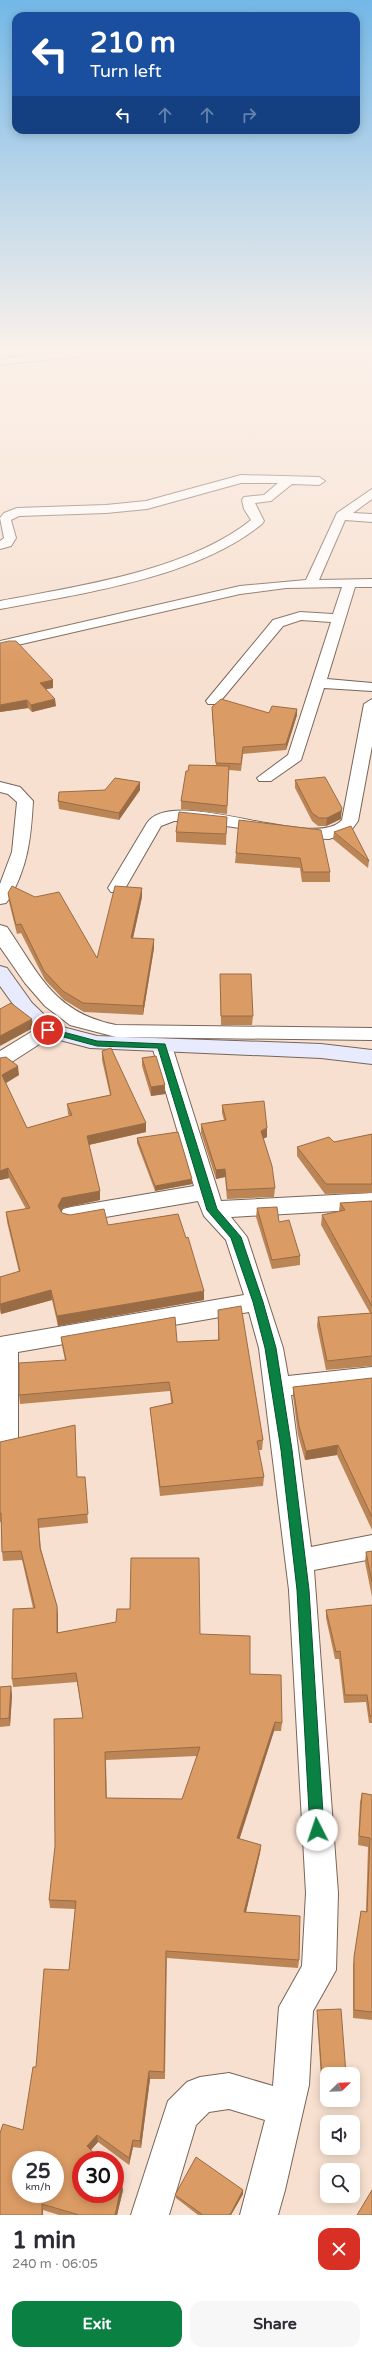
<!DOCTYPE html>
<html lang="en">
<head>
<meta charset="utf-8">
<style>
  body { margin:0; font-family:"Varela Round",sans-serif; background:#f7f7f7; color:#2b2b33; height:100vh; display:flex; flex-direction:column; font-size:15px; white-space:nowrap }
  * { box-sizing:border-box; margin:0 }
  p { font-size:13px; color:#7c7c81 }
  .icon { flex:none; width:22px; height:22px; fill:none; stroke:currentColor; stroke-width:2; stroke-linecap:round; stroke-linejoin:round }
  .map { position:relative; height:2215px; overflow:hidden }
  .drawer { display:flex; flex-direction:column; background:#fff; flex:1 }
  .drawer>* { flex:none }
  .guide { position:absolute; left:12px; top:12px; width:348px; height:122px; border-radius:12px; box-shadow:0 2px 10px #0003; background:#1a4fa0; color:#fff; overflow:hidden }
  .needle { width:26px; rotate:67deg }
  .controls { position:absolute; left:320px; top:2067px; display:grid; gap:8px }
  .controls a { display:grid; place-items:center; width:40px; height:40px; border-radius:8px; background:#fff; box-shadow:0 2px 10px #0003; font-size:20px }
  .speed { position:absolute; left:12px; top:2151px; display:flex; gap:8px; font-size:20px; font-weight:700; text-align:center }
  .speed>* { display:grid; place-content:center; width:52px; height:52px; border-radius:50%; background:#fff; box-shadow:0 2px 10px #0003; line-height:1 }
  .speed small { font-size:10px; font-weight:400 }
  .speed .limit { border:6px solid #d22; background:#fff; color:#111 }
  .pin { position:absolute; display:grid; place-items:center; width:34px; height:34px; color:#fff; margin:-17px; border:2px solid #fff; border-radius:50%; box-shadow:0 1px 4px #0007 }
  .me { position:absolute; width:44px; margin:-22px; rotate:356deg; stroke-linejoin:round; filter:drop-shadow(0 0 3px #0008) }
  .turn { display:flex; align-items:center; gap:14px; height:84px; padding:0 12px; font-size:18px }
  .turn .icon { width:52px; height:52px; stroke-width:2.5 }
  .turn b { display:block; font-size:28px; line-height:34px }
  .lanes { display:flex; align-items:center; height:38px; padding:0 12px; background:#0003; justify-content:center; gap:20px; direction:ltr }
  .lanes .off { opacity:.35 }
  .round { display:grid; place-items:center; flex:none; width:42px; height:42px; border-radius:12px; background:#f7f7f7 }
  .overview { display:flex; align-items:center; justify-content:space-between; height:68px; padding:0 12px }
  h1 { font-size:24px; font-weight:700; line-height:30px }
  .button { display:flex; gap:8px; margin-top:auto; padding:8px 12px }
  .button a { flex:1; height:46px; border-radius:12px; background:#0b8043; color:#fff; font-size:16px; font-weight:700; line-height:46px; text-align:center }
  .button a+a { background:#f7f7f7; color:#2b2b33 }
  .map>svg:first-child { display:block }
  .green { fill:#b3dba5 }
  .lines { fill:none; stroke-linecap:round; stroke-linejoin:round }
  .street-casing { stroke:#796558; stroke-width:2 }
  .secondary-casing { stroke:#796558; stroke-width:2 }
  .street { fill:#fff; fill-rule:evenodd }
  .secondary { fill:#e8eafe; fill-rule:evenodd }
  .wall { fill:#bc8556; fill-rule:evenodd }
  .shaded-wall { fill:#996c46 }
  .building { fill:#db9b64; stroke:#996c46; fill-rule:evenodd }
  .route { fill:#0b8043; stroke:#07532c }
</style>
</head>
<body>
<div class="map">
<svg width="372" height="2215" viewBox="0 0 372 2215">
  <rect width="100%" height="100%" fill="#f7e0d0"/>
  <polygon class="green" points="0,352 87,352 0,362"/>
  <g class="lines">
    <defs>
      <g id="street">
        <path d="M241,475L319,477L325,481L319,485L292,484L271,501L255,503L264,521L262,524C195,578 84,593 0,609V601C79,586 187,571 251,520L244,509L242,500L244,497L264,495L278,483H241L147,509L106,513L19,516L11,520L16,538L11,546L0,549V541L4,538L0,518L4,513L17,508L106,505L146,501Z"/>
        <polygon points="372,489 372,499 353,513 372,514 372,522 345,520 319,580 372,579 372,587 355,587 327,679 372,683 372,691 324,688 301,760 271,781 259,781 257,778 288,755 331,622 301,620 283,626 218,704 208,704 206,701 273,620 300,612 333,614 342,587 286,588 240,594 0,649 0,641 240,586 306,580 337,513"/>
        <path d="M372,699V746L358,821L350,832L329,839L306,838L193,821H174L161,826L123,892H111L108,888L147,823C174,784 314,852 342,820L364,704Z"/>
        <path d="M0,782L20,787L33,801C31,837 28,867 9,899L6,903L0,904V884L12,852L17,802L8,794L0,792Z"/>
        <path d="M0,925L7,927C39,974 54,1013 116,1025L372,1028V1040L116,1037L70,1025L45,1006L25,983L0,947Z"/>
        <polygon points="48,1024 55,1026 58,1030 55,1034 7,1065 0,1066 0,1051 41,1026"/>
        <polygon points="162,1040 169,1042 172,1046 221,1201 372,1193 372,1209 231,1217 247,1237 283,1348 288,1376 372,1367 372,1387 291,1395 311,1547 372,1535 372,1559 314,1570 338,1893 336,1970 313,2011 309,2085 285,2190 278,2215 240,2215 265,2120 229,2109 209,2112 196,2125 169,2215 131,2215 168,2101 187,2082 200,2077 229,2073 273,2086 279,2007 302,1966 306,1893 289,1590 259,1348 249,1312 18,1352 18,1440 14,1447 5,1450 0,1449 0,1337 244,1295 226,1240 204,1216 198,1201 71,1223 63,1221 60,1215 63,1209 71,1207 194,1186 152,1046 155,1042"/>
      </g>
      <g id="secondary">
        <polygon points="62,352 97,352 92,355 0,365 0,359"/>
        <polygon points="0,966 7,968 32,1003 55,1025 97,1036 321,1044 372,1050 372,1064 321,1058 90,1048 41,1035 18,1011 0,986"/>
      </g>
    </defs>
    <use href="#street" class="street-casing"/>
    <use href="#secondary" class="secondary-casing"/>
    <use href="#street" class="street"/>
    <use href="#secondary" class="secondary"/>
  </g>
  <g class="wall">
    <polygon points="0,643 53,688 46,689 56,706 32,712 28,708 0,712"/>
    <polygon points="212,707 269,713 297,709 297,715 286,750 243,754 241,771 229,770 227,814 181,809 181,801 188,771 216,765 212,713"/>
    <polygon points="295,780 341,816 341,819 326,826 318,826 312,821 295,788"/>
    <polygon points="140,782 140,790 119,820 59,809 58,801"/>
    <polygon points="227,817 226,845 176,842 176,832"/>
    <polygon points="239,820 330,872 330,882 302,882 300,868 235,863 236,853"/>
    <polygon points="334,832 369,861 368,868 333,839"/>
    <polygon points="8,893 97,958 142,897 133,938 154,948 143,1015 84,1012 64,1000 45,980 21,933 17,934 9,902"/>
    <polygon points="220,983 253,1016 252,1025 221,1025"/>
    <polygon points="102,1051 146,1132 89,1145 100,1191 100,1200 63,1208 61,1211 62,1213 108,1225 204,1300 58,1326 52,1300 1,1314 0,1310 0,1277 19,1272 7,1222 6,1212 26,1209 9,1178 0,1180 0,1058 19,1075 5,1083 27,1128 69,1116 68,1114 67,1104 110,1095 102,1060"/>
    <polygon points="142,1058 165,1085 165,1094 151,1096 142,1066"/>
    <polygon points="222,1105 267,1128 267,1137 263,1138 275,1188 274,1197 227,1199 225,1177 216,1179 201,1133 201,1124 224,1120 222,1113"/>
    <polygon points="372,1134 372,1193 325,1194 297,1156 297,1147 334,1142"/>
    <polygon points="137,1138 192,1179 192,1184 155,1191 137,1143"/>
    <polygon points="372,1201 372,1366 326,1370 317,1326 318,1317 370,1313 321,1225 322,1215 339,1211 340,1203"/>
    <polygon points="257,1208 279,1222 300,1256 300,1265 272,1269 256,1217"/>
    <polygon points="218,1310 263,1440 262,1450 258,1450 264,1477 263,1486 160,1496 151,1417 150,1408 171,1403 170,1391 20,1404 19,1395 65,1360 62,1346 61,1337 177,1342 218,1340"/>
    <polygon points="372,1378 372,1530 337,1455 305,1460 298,1435 293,1396 293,1387"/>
    <path d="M0,1442L78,1477H85L88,1523L39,1528L41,1549L57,1606L58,1633L200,1634L250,1674L282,1723L281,1731H274L239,1839L261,1845L260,1853L246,1912L299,1960L298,1968L167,1958L165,2079H150L141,2148L133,2147L129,2165L98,2142L91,2150L123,2190L117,2215H59L43,2210L23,2130L36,2067L69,1970L75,1909L50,1908L49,1900L83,1718L77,1682L13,1687L12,1679L33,1608L22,1560L3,1561L2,1552L1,1522H0ZM197,1756L182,1799L107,1798L106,1760Z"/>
    <polygon points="372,1551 372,1597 365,1562 366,1552"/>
    <polygon points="372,1605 372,1723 369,1723 366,1702 344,1703 339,1659 335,1659 326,1618 326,1610"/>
    <polygon points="0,1687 12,1695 10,1726 0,1727"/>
    <polygon points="362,1793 372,1795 372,2020 353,2018 353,1965 361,1911 366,1912 368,1847 358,1845 360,1802"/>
    <polygon points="317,2010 327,2074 327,2080 321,2080 317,2014"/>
    <polygon points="243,2190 243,2194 231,2215 198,2215 176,2198 175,2195"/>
  </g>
  <g class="shaded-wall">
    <polygon points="53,680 53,688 41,690 40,683"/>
    <polygon points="55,699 56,706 32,712 31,705"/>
    <polygon points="27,700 28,708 0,712 0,705"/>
    <polygon points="297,709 297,715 286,750 286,744"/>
    <polygon points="140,782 140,790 119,820 119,813"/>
    <polygon points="342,808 341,819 326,826 327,818"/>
    <polygon points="142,888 142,897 131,947 131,938"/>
    <polygon points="154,939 154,948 143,1015 143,1006"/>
    <polygon points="32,1019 33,1028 0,1046 0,1036"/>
    <polygon points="18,1066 19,1075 3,1085 2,1075"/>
    <polygon points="165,1085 165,1094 151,1096 151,1087"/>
    <polygon points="146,1123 146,1132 88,1145 87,1136"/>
    <polygon points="267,1128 267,1137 261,1140 261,1131"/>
    <polygon points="8,1168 9,1178 0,1180 0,1171"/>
    <polygon points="225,1169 225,1177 216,1179 216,1170"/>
    <polygon points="192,1179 192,1184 155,1191 155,1186"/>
    <polygon points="100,1191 100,1200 63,1208 59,1216 58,1206 62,1198"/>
    <polygon points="51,1290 52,1300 1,1314 0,1304"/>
    <polygon points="204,1291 204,1300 58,1326 57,1316"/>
    <polygon points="338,1445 337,1455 305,1460 306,1451"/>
    <polygon points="57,1606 58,1615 58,1642 57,1633"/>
    <polygon points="11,1686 12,1695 10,1726 9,1718"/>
    <polygon points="275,1722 274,1731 237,1847 237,1838"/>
    <polygon points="261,1845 260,1853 244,1920 244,1912"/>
    <polygon points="149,2071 150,2079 141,2148 140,2141"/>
    <polygon points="97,2135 98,2142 88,2153 87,2146"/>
    <polygon points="133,2140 133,2147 129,2165 129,2158"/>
    <polygon points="122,2183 123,2190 117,2215 115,2215"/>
    <polygon points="243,2190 243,2194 231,2215 230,2215"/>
    <polygon points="42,2204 43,2210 43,2215 42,2215"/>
  </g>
  <g class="building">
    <polygon points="9,641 16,641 53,680 40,683 55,699 31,705 27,700 0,705 0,643"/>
    <polygon points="221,699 269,713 272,706 297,709 286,744 243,747 241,764 216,763 212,707"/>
    <polygon points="189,765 229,766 227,806 181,801 186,771 188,771"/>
    <polygon points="325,777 342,808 341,811 327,818 319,818 312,813 295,780"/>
    <polygon points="115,778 140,782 119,813 58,801 59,792 105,790"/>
    <polygon points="179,812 227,817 226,834 176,832"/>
    <polygon points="239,820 321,830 330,872 303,872 300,858 236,853"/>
    <polygon points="351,826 369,861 334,832"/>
    <polygon points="12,886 35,897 59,892 97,958 115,886 142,888 131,938 154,939 143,1006 83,1003 63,991 44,971 21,924 16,925 8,893"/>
    <polygon points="220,974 251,974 253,1016 221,1016"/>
    <polygon points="11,1003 32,1019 0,1036 0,1009"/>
    <polygon points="111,1048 146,1123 87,1136 100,1191 62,1198 58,1206 62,1213 70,1215 104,1209 108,1225 178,1214 186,1238 188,1237 204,1291 57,1316 51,1290 0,1304 0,1277 20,1271 6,1212 30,1208 8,1168 0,1171 0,1058 6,1057 18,1066 2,1075 27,1128 72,1115 67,1104 111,1095 102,1051"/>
    <polygon points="156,1056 165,1085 151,1087 142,1058"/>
    <polygon points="264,1101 267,1128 261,1131 272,1166 275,1188 227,1190 225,1169 216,1170 201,1124 226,1120 222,1105"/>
    <polygon points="178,1132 192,1179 155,1186 137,1138"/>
    <polygon points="372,1134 372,1184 326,1184 297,1147 329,1137 334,1142"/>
    <polygon points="372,1201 372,1306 322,1215 345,1210 340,1203"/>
    <polygon points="277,1207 279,1222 289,1220 300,1256 272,1260 257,1208"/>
    <polygon points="241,1306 263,1440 257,1441 264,1477 160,1487 150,1408 173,1403 169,1382 19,1395 19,1363 66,1360 61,1337 175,1317 177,1342 219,1340 218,1310"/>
    <polygon points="372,1313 372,1356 327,1361 318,1317"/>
    <polygon points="372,1378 372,1517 338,1445 306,1451 299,1426 293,1387"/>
    <path d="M75,1425L77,1477H85L88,1514L38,1519L40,1548L57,1606V1633L116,1622L117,1609H130L131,1558H199L200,1634L250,1636V1674L281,1675L282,1723L275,1722L237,1838L261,1845L244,1912L300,1916L299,1960L166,1951L164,2072L149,2071L140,2141L133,2140L129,2158L97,2135L87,2146L100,2160H81V2194H115V2176L122,2183L115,2215H79L42,2204V2215H0V2133L3,2124L23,2130L33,2067H36L44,1969L69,1970L76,1901L49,1900L55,1846L54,1719L83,1718L76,1673L12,1679L13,1609L35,1608L21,1551L2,1552L1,1513H0V1442ZM200,1747L182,1799L106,1798L105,1752ZM21,2160H55V2194H21Z"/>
    <polygon points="372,1551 372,1582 366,1552"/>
    <polygon points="372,1605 372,1716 370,1716 367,1695 345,1695 340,1651 336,1652 326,1610"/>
    <polygon points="11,1686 9,1718 0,1719 0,1687"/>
    <polygon points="362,1793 372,1795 372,2012 354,2010 354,1957 361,1911 367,1912 370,1838 359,1836"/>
    <polygon points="341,2009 346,2074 327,2074 327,2076 322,2076 317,2010"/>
    <polygon points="196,2157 243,2190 230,2215 203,2215 175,2195"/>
    <polygon points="372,2190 372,2215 357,2215"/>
  </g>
  <linearGradient id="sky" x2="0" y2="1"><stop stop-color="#73b8e8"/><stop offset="0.53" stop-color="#fbf1ea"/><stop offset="1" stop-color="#fbf1ea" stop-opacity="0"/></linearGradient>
  <rect width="372" height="662" fill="url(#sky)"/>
  <polygon class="route" points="48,1028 97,1041 165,1044 217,1209 241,1237 263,1302 276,1348 292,1450 309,1590 324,1830 322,1835 317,1837 312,1835 310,1830 297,1590 281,1450 265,1348 253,1302 231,1238 207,1210 158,1048 97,1046 45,1032 45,1029"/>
</svg>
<div class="controls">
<a><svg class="needle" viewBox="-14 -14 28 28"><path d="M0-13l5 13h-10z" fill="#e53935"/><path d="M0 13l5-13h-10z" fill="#7c7c81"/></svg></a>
<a><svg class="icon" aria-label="sound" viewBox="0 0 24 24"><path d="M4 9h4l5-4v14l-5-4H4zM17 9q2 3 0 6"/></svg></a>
<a><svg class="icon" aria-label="search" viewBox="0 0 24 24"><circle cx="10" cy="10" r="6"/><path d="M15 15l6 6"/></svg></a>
</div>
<div class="speed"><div>25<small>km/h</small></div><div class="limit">30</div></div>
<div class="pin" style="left:48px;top:1030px;background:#d93025"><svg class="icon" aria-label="arrive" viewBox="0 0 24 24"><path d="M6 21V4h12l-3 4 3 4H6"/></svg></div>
<svg class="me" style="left:317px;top:1830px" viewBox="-20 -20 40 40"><circle r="19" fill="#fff"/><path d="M0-13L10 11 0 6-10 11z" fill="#0b8043"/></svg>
<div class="guide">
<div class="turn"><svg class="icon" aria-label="left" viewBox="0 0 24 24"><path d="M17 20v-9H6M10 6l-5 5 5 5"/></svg><div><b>210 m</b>Turn left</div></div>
<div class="lanes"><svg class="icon" aria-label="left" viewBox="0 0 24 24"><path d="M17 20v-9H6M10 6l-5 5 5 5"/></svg><svg class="icon off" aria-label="ahead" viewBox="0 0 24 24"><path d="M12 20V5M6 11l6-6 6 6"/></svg><svg class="icon off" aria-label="ahead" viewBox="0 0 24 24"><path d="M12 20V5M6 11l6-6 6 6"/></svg><svg class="icon off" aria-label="right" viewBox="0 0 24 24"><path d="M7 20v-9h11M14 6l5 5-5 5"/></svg></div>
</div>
</div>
<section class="drawer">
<div class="overview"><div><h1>1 min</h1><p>240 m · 06:05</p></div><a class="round" style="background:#d93025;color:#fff"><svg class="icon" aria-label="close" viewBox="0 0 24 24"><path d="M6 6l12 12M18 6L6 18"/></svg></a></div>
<div class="button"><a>Exit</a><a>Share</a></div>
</section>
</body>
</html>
